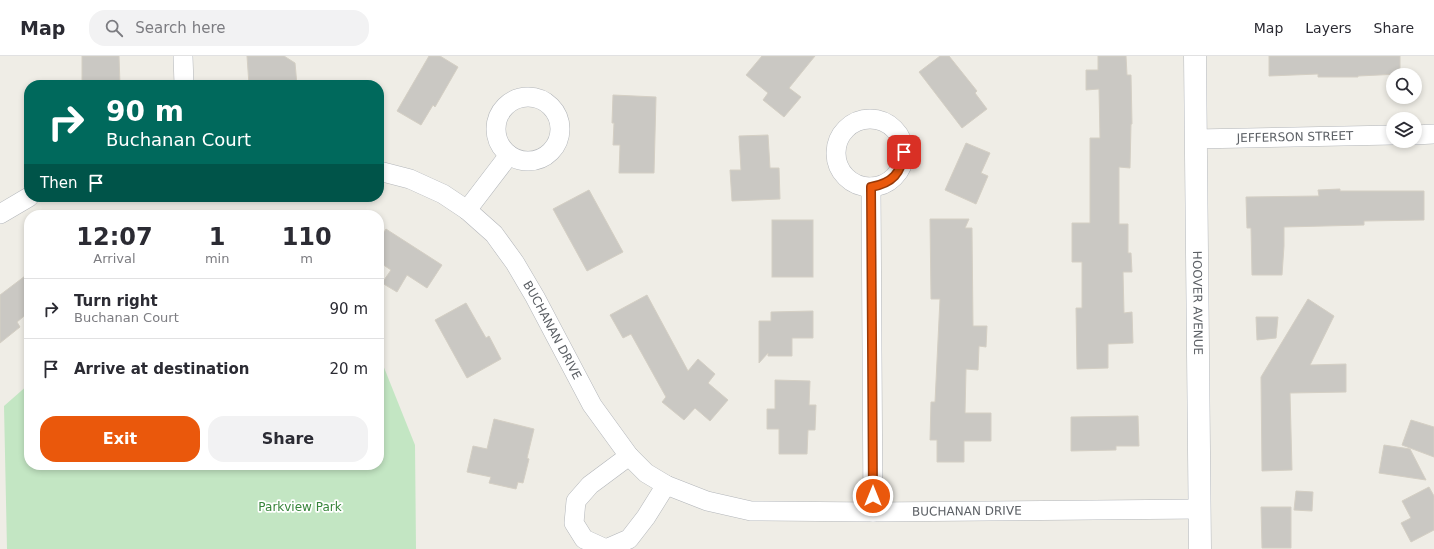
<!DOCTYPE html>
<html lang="en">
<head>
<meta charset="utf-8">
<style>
  body { margin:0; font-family:"DejaVu Sans",sans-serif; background:#f2f2f3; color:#2b2b33; height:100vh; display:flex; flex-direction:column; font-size:15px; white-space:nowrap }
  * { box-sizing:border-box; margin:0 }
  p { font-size:13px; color:#7c7c81 }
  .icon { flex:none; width:22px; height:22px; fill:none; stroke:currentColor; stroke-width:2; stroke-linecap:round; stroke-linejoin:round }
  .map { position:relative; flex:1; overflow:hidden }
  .drawer { position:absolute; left:24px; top:154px; width:360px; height:260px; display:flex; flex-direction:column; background:#fff; border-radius:16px; box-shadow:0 2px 6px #0003 }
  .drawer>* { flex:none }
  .hud { position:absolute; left:24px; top:24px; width:360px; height:122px; border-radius:16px; box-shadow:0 2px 6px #0003; background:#00695c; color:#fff; overflow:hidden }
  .fabs { position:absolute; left:1386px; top:12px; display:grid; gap:8px }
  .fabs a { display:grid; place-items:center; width:36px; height:36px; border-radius:50%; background:#fff; box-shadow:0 2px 6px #0003; font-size:20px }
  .pin { position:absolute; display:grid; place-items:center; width:34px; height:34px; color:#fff; margin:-17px; border-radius:8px; box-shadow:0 2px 6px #0006 }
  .me { position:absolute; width:44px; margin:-22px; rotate:0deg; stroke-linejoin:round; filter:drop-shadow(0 0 3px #0008) }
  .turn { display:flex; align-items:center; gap:14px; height:84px; padding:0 16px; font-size:18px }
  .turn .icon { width:52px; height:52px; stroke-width:2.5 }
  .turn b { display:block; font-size:28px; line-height:34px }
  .then { display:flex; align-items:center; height:38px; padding:0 16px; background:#0003; gap:8px; font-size:15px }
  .eta { display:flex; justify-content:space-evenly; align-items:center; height:68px; text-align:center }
  .eta b { font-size:24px; font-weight:800; line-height:28px }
  .action { display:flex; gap:8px; margin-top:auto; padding:8px 16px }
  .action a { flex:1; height:46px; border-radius:16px; background:#ea580c; color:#fff; font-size:16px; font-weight:800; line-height:46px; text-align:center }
  .action a+a { background:#f2f2f3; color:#2b2b33 }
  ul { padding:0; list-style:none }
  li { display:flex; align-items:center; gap:12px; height:60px; padding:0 16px; border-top:1px solid #e1e1e2 }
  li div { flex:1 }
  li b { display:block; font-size:15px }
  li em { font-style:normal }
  header { display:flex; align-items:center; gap:24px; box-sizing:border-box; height:56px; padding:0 20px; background:#fff; border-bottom:1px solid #e1e1e2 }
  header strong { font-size:19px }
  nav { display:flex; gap:22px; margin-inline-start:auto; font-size:14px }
  .search { width:280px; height:36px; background:#f2f2f3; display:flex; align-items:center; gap:10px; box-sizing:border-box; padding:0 14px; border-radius:16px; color:#7c7c81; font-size:15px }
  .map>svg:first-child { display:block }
  .green { fill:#c3e6c3 }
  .building { fill:#cac8c3; stroke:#d4cfc4 }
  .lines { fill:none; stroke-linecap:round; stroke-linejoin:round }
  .street-casing { stroke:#b3b6ba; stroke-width:20 }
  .secondary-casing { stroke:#b4b8bd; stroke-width:23 }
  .street { stroke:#fff; stroke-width:19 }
  .secondary { stroke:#fff; stroke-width:22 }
  .route-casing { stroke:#983908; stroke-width:10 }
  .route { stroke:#ea580c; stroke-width:7 }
  .labels { text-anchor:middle; stroke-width:3.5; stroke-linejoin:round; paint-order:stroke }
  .street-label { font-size:12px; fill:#5d6166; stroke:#fff }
  .park-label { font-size:12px; fill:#368439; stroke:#fff }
</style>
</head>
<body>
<header>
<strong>Map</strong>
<div class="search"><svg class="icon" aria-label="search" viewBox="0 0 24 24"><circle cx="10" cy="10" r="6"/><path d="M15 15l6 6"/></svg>Search here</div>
<nav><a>Map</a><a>Layers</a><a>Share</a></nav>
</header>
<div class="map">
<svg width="1434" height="493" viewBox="0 0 1434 493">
  <rect width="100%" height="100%" fill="#efede6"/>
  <polygon class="green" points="379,299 415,389 416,493 7,493 4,350 29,328 29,409 379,409"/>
  <g class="building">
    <polygon points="82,0 119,0 120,29 82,29"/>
    <polygon points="247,0 284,0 295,7 297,29 249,29"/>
    <polygon points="429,0 440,0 458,11 435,51 433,49 421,69 397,55"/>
    <polygon points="762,0 815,0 789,32 801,41 784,61 763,44 768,37 746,19"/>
    <polygon points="940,0 949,0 977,35 975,37 987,53 962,72 919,16"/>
    <polygon points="1098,0 1126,0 1127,19 1131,19 1132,68 1131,68 1130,112 1119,111 1119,168 1128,168 1128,197 1131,197 1132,216 1123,216 1124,257 1132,256 1133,287 1108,288 1108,312 1077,313 1076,252 1082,252 1082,206 1072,206 1072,167 1090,167 1090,82 1100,82 1099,33 1086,34 1086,14 1098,14"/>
    <polygon points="1269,0 1400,0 1400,18 1358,20 1358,21 1318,21 1318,18 1269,20"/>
    <polygon points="613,39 656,41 654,117 619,117 620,89 613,89 614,67 612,67"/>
    <polygon points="768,79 770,112 779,112 780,143 732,145 730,114 741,114 739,80"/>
    <polygon points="966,87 990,97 981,117 988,120 976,148 945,134"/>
    <polygon points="1340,133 1340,135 1424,135 1424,164 1364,165 1364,169 1284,171 1284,190 1282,219 1252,219 1251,172 1247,172 1246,141 1319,140 1318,134"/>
    <polygon points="589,134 623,196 587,215 553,153"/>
    <polygon points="930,163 969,163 965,172 972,172 973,270 987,270 986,291 979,290 978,314 966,313 965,357 991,357 991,385 964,385 964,406 937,406 937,384 930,384 931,346 935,346 940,243 931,243"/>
    <rect x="772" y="164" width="41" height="57"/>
    <polygon points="386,173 442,209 427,232 407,219 397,236 382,227 391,214 379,206 379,184"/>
    <polygon points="29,217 29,256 17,266 20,271 0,287 0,239"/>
    <polygon points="647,239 688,315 698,303 715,318 708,327 728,344 710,365 695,352 684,364 662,346 666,341 631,278 623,282 610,259"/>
    <polygon points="1308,243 1334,260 1310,309 1346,308 1346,336 1290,337 1292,414 1262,415 1261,321"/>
    <polygon points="466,247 486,282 489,280 501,303 467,322 435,264"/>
    <polygon points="813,255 813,282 792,282 792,300 768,300 768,297 759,307 759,265 771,265 771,256"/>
    <polygon points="1256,261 1278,261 1276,282 1257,284"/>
    <polygon points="775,324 810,325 809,349 816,349 815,374 808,374 807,398 779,398 779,373 767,373 767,353 775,353"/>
    <polygon points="1138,360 1139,390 1116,390 1116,394 1071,395 1071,361"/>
    <polygon points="494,363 534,373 527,402 529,403 523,427 518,426 516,433 489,427 491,421 467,416 473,390 487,393"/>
    <polygon points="1411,364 1434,371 1434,401 1402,389"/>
    <polygon points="1384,389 1410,393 1426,424 1379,417"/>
    <polygon points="1429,431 1434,440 1434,474 1411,486 1401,467 1411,462 1402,445"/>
    <polygon points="1296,435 1313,436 1312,455 1294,454"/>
    <polygon points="1261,451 1291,451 1291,492 1262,492"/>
  </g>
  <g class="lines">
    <defs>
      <g id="street">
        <polyline points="183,0 184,29"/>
        <circle cx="528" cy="73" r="32"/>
        <circle cx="870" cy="97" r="34"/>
        <polyline points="1415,79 1434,78"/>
        <path id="s1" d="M1196,83L1393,79"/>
        <path id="s2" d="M379,115L410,123L443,138L467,154L494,178L515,207L535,241L592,349L629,400L646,417L666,429L707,445L751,455L873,456L1200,453"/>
        <polyline points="871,131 873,456"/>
        <polyline points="467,154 509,99"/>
        <polyline points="0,158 29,141"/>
        <polyline points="629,400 590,429 576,445 574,467 584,483 606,493 629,483 646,461 666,429"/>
      </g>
      <g id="secondary">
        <path id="s3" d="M1195,0L1200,493"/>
      </g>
    </defs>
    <use href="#street" class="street-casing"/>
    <use href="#secondary" class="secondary-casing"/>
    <use href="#street" class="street"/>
    <use href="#secondary" class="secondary"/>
  </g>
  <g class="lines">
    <defs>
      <path id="route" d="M873,440L871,131C893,127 901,117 904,96"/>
    </defs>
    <use href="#route" class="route-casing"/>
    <use href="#route" class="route"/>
  </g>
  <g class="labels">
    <g class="street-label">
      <text dy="4" stroke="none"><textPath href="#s1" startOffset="99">JEFFERSON STREET</textPath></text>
      <text dy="4" stroke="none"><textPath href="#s3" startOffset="247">HOOVER AVENUE</textPath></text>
      <text dy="4" stroke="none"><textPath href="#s2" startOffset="246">BUCHANAN DRIVE</textPath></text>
      <text dy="4" stroke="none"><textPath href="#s2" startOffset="746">BUCHANAN DRIVE</textPath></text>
    </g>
    <g class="park-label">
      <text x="300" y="455">Parkview Park</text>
    </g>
  </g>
</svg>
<div class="fabs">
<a><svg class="icon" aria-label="search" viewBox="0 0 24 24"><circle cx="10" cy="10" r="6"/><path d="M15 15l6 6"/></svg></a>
<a><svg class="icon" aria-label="layers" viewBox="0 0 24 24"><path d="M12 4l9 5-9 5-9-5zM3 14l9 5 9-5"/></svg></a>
</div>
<div class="pin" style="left:904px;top:96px;background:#d93025"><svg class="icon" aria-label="arrive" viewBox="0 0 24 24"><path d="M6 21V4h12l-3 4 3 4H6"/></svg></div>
<svg class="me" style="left:873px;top:440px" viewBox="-20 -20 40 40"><circle r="17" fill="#ea580c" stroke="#fff" stroke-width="3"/><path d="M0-11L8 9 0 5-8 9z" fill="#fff"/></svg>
<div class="hud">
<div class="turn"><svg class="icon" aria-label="right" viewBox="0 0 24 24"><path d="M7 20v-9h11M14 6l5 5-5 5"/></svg><div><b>90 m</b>Buchanan Court</div></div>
<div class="then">Then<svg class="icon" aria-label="arrive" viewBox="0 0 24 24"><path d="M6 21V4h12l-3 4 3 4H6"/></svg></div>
</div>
<section class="drawer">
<div class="eta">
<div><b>12:07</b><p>Arrival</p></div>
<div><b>1</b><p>min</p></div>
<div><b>110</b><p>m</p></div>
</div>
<ul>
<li><svg class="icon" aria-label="right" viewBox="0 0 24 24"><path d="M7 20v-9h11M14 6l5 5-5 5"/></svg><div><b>Turn right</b><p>Buchanan Court</p></div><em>90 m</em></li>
<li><svg class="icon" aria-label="arrive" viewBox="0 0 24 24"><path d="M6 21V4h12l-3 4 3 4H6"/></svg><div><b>Arrive at destination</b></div><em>20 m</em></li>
</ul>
<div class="action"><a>Exit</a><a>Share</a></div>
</section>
</div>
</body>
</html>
